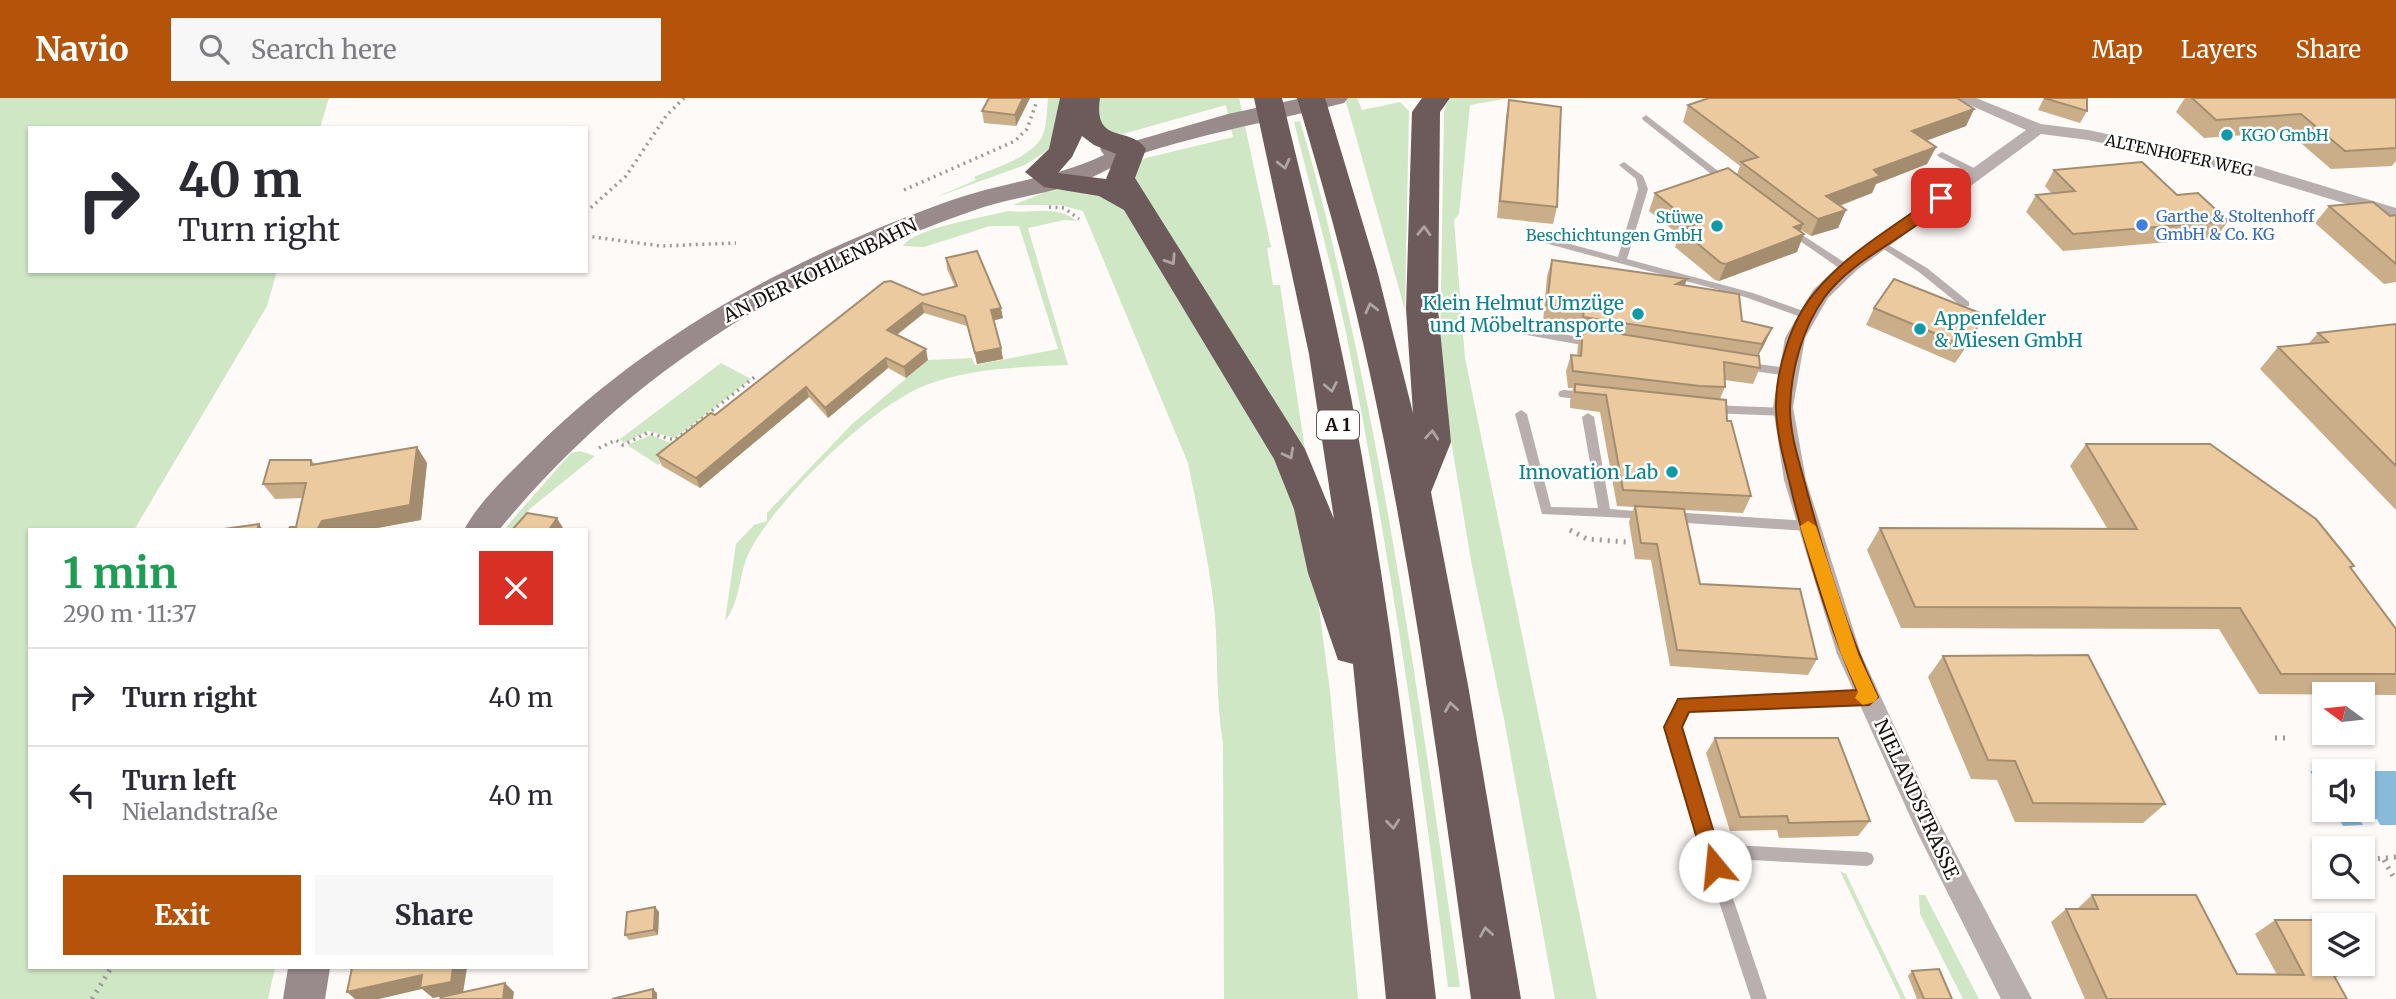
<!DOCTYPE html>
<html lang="en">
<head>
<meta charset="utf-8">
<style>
  body { margin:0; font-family:Merriweather,serif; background:#f7f7f7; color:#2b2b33; height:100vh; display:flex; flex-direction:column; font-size:26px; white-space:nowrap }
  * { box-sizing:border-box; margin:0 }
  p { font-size:23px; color:#7c7c81 }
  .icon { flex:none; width:38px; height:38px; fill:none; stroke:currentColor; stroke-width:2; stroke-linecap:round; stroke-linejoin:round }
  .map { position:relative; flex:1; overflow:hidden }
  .side { position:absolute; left:28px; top:430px; width:560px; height:441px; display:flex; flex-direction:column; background:#fff; border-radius:0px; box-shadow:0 2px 5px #0004 }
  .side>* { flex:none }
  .guide { position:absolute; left:28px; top:28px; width:560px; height:147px; border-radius:0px; box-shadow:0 2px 5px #0004; background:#fff; color:#2b2b33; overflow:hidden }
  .needle { width:46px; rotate:285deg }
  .fabs { position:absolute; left:2312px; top:584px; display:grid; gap:14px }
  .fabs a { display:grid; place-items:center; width:63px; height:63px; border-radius:0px; background:#fff; box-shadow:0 2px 5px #0004; font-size:35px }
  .pin { position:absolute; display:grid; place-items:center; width:60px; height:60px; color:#fff; margin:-30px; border-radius:14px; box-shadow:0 4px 10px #0006 }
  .me { position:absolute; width:77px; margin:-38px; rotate:343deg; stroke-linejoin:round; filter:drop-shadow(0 0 5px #0008) }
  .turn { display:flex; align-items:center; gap:24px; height:147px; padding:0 35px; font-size:32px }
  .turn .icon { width:91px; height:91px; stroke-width:2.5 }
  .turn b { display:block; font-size:49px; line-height:60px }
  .round { display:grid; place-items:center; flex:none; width:74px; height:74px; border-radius:0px; background:#f7f7f7 }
  .overview { display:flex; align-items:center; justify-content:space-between; height:119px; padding:0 35px }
  h1 { font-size:42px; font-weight:700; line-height:52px; color:#1e9e55 }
  .primary-button { display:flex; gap:14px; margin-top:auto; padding:14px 35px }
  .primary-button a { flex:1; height:80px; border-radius:0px; background:#b45309; color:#fff; font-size:28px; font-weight:700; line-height:80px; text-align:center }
  .primary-button a+a { background:#f7f7f7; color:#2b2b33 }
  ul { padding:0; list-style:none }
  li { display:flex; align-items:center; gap:21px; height:98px; padding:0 35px; border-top:2px solid #e1e1e2 }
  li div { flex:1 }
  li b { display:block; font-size:26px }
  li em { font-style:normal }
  header { display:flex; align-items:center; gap:42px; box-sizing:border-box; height:98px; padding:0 35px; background:#b45309; color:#fff }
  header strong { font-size:33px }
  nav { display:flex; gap:38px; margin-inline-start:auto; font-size:24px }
  .search { width:490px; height:63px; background:#f7f7f7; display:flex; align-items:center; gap:18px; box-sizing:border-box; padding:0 24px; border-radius:0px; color:#7c7c81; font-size:26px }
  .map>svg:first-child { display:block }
  .green { fill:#cfe7c4 }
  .water { fill:#8abad9 }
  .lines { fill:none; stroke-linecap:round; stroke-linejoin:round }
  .path-far1 { stroke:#9d9896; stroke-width:3.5; stroke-dasharray:2 4.5; stroke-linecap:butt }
  .path { stroke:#9d9896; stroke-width:5; stroke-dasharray:2 6; stroke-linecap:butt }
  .lane { fill:#b9afaf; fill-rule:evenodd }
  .street { fill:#b9afaf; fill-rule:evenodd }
  .secondary { fill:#998a8b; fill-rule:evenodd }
  .highway { fill:#6d5a5b; fill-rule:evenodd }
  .wall { fill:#caae89 }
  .shaded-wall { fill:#a48d6f }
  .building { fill:#ebca9f; stroke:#a48d6f; stroke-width:2 }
  .oneway { stroke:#afa4a5 }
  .route { fill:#b45309; stroke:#753606; stroke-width:2 }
  .slow { fill:#f59e0b }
  .culture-dot { fill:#0f9aa8; stroke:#fff; stroke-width:2.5 }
  .shop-dot { fill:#3f7fe0; stroke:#fff; stroke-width:2.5 }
  .labels { text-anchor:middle; stroke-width:5; stroke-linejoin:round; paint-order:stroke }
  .far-culture-label { font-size:16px; fill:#0d838f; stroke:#fff; text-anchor:start }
  .far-street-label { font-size:16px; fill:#17100d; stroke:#fff }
  .far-shop-label { font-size:16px; fill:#366cbe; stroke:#fff; text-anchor:start }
  .shield { fill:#fff; stroke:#5d5856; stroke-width:2 }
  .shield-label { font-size:18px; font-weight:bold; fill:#17100d }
  .street-label { font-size:19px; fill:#17100d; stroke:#fff }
  .culture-label { font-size:19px; fill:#0d838f; stroke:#fff; text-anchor:end }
</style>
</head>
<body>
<header>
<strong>Navio</strong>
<div class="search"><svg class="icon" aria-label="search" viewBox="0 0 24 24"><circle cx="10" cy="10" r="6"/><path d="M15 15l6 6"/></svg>Search here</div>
<nav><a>Map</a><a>Layers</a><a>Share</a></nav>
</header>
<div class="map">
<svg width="2396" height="901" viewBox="0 0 2396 901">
  <rect width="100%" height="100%" fill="#fefaf8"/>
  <g class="green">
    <polygon points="0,0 329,0 320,30 30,30 30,173 277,173 267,208 134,432 30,432 30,870 275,870 268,901 0,901"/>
    <path d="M1048,0H1067L1054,48L1025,67L934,100L976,82L974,79C995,70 1030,60 1042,39C1047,29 1047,11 1048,0Z"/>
    <polygon points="1092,0 1239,0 1271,149 1267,150 1273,187 1280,187 1305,351 1132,80 1140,63 1146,60 1233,39 1226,7 1112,39 1105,35"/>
    <polygon points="1345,0 1357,0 1362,12 1400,4 1409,13 1405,212"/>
    <polygon points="1449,0 1510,0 1470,7 1459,116 1454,122 1465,260 1597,901 1555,901 1504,621 1472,468 1448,325 1440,253 1444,14"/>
    <path d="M1300,23C1323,99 1340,177 1357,255C1401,465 1430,677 1460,889H1448C1421,668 1389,448 1345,230C1330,161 1311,93 1294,24Z"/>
    <path d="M1064,91L1104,97L1124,108L1289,385L1316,487L1330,593L1358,901H1224L1223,646C1216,603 1218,561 1215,518C1210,467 1198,415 1188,365L1083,113L1060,107H1013L1046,94Z"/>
    <path d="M1008,113C1031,116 1058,106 1076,123L1064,122L1028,130L1068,267C1020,269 971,270 926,287C872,308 780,398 752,449C738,472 742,502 725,523L736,446L754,427L767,423V415L852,326L928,262L972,260L975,267L1058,251L1019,128H990L924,149L903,148C915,130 985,119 1008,113Z"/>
    <polygon points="721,265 751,281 675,340 648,333 624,345 620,341"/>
    <polygon points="651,337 681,349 658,367 627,347"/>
    <polygon points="580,353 595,358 531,410 512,431 506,429 571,355"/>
    <polygon points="1840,773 1846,776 1906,901 1901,901"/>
    <polygon points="1919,797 1925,797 1979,901 1963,901 1920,816"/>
  </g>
  <polygon class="water" points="2310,673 2396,673 2396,727 2380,727 2377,721 2360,722 2363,727 2343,728 2334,712 2362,712 2362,674 2324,674 2324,696"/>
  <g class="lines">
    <g class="path-far1">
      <polyline points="904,92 1015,43 1027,31 1037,3"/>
      <polyline points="1049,109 1064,110 1079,121"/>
      <polyline points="586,114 626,78 666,18 684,0"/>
      <polyline points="586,138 661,148 736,145"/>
      <polyline points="599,350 616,342 623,347 647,335 675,342 756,278"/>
    </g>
    <g class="path">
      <polyline points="1570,432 1587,441 1627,444"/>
      <polyline points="2275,640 2288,640"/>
      <polyline points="2362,762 2396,759"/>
      <polyline points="2384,762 2394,780"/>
      <polyline points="92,901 111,870"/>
    </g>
    <g class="lane">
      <polygon points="1646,17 1731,83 1731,87 1725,87 1643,22 1642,20"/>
      <polygon points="1942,54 1980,73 1982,75 1980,77 1974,77 1939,59 1937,57"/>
      <polygon points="1624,64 1643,78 1648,91 1627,161 1753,195 1809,215 1809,219 1801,219 1745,199 1541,144 1539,142 1544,139 1618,159 1638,91 1636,81 1619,67"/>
      <polygon points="1790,129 1850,168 1850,172 1842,172 1787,134 1787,130"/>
      <polygon points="1880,142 1927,170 1969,204 1969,208 1961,208 1919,174 1877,147 1877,143"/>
      <polygon points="1487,224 1593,241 1598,245 1593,249 1483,229 1482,227 1483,225"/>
      <polygon points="1743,264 1788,270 1793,274 1788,278 1739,271 1738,268"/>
      <polygon points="1564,292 1588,294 1594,298 1588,302 1560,299 1558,296 1560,293"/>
      <polygon points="1710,307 1784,310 1790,314 1784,318 1710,315 1704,311"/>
      <polygon points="1521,312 1527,316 1551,409 1598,410 1582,319 1588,315 1594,319 1610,411 1647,414 1651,415 1653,418 1651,421 1542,416 1515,316"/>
      <polygon points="1672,414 1808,423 1814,428 1808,433 1672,424 1666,419"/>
      <polygon points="1869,593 1874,595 1876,599 1874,603 1869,605 1688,612 1680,629 1713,741 1731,747 1867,754 1872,756 1874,761 1872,766 1867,768 1731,761 1718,756 1767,901 1751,901 1700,746 1666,629 1679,602 1684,600"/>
    </g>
    <polygon class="street" points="1954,0 1976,0 2041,26 2088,32 2258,68 2396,110 2396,121 2248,76 2088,42 2041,36 1858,171 1828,200 1805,240 1793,309 1806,382 1861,556 1936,718 2032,901 2001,901 1918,736 1837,556 1784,382 1773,309 1785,240 1813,192 1844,163 2026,32"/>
    <g class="secondary">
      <path d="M1302,0H1348L1344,5C1278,22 1210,34 1144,55C1120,63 1098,79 1072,87C1040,97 1006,101 975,112C787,177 625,278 499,432H464C480,402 509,376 533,352C651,235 797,157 952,102C1003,84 1056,80 1104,57L1100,51L1103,46L1131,44L1228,16Z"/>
      <polygon points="288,870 330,870 325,901 283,901"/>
    </g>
    <g class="highway">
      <path d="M1060,0H1100C1093,48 1130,27 1146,51L1135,80L1305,351L1334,421L1309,256L1254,0H1282C1306,99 1331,198 1351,299C1389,498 1413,700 1436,901H1386L1353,566L1338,562L1308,475L1294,411L1274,361L1124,112L1099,98L1044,89L1025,74L1049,51ZM1082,38L1094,47L1116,56L1106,81L1058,75L1072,59Z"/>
      <path d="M1297,0H1325L1377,172L1413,315L1406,211L1412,14L1422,0H1450L1440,14L1438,211L1451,344L1431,394L1468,587L1521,901H1471C1442,692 1415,482 1370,276C1350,183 1324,91 1297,0Z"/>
    </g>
  </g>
  <g class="wall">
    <polygon points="989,0 1030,0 1016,28 984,25 982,13"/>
    <polygon points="2044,0 2087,13 2080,25 2038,12"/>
    <polygon points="2185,0 2396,0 2396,63 2392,68 2331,71 2288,34 2204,40 2176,14"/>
    <polygon points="1509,2 1557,109 1553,126 1497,120 1506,19"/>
    <polygon points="1688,7 1974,11 1966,28 1926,43 1936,49 1927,66 1876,86 1872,95 1840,108 1846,112 1838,130 1811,138 1801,132 1797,154 1719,183 1715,182 1675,149 1679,137 1649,113 1655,95 1737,76 1740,68 1683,24"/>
    <polygon points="2054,72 2177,97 2228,123 2216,140 2063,153 2026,114 2036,97 2052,96 2045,88"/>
    <polygon points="2329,108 2390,118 2396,117 2396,184 2384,186 2315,125"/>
    <polygon points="946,160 1003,220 993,222 1001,250 1003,261 977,266 967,228 924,215 897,237 928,262 906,280 888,270 828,320 809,299 700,390 662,368 657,357 715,317 923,197 955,189 947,171"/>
    <polygon points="1552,162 1685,187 1742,223 1772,230 1764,247 1758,258 1760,270 1753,286 1725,282 1725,289 1720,301 1751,398 1743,415 1684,412 1700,486 1817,561 1808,577 1670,568 1651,462 1635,461 1629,424 1634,409 1617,408 1600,314 1570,310 1570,303 1573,290 1568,290 1566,273 1571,257 1577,258 1578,247 1581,236 1579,235 1579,229 1543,224 1547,178"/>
    <polygon points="1874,210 1985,217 1955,265 1866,227"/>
    <polygon points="2396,226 2396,412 2260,271 2278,249 2308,246 2318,235"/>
    <polygon points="2086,346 2354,468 2351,470 2396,531 2396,597 2259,596 2219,531 1901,530 1867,452 1880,430 2107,430 2070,368"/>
    <polygon points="417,349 427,365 421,422 366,432 288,432 296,429 303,400 275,401 263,386 311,362 315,366"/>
    <polygon points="1943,558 2165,706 2143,725 2015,724 1997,682 1971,681 1928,579"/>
    <polygon points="1715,640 1870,723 1858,738 1779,740 1777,732 1730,733 1706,655"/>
    <polygon points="2092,797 2237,876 2277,877 2255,836 2275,822 2354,868 2335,880 2347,901 2085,901 2051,824 2066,811 2077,811"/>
    <polygon points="655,809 659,814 658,837 629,842 625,837"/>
    <polygon points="1912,873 1952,901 1917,901 1908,878"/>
  </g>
  <g class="shaded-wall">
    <polygon points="1023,0 1030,0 1016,28 1015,17"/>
    <polygon points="1974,11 1966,28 1903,51 1912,33"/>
    <polygon points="1936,49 1927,66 1876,86 1872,95 1819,115 1826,98 1874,72"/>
    <polygon points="1846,112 1838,130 1811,138 1818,121"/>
    <polygon points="1803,126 1798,139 1804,136 1797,154 1719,183 1726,166 1794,129"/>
    <polygon points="1687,181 1681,198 1676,186"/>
    <polygon points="922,205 924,215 890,242 887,232"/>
    <polygon points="1001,210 1003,220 992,223 991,212"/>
    <polygon points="1985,217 1975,235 1955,265 1965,248"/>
    <polygon points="1772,230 1764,247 1755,262 1762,246"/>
    <polygon points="1001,250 1003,261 977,266 975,255"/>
    <polygon points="926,251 928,262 906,280 904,269"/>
    <polygon points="886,260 888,270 828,320 825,310"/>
    <polygon points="806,289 809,299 700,390 696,380"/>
    <polygon points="417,349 427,365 421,422 366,432 317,432 322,423"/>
    <polygon points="557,420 563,430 561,432 549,432"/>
    <polygon points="259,426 263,432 257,432"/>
    <polygon points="655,809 659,814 658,837 654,832"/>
    <polygon points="453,870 467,870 463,895 433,900 422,891 379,901 355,901 347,894"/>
    <polygon points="505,885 514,894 513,901 503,901"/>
    <polygon points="653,891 657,895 657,901 653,901"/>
  </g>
  <g class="building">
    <polygon points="989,0 1023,0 1015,17 982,13"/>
    <polygon points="1709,0 1957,0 1974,11 1912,33 1936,49 1874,72 1880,78 1826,98 1846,112 1818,121 1801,109 1741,64 1758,59 1688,7"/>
    <polygon points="2044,0 2087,0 2087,13"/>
    <polygon points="2192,0 2396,0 2396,50 2345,53 2301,16 2216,22"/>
    <polygon points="1509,2 1561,9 1557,109 1500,103"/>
    <polygon points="2142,64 2177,97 2198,95 2228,123 2073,136 2036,97 2075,93 2054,72"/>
    <polygon points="1728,70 1803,126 1794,129 1804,136 1726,166 1721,165 1681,132 1694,127 1655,95"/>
    <polygon points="2373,104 2390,118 2396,117 2396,166 2329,108"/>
    <polygon points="977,153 1001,210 991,212 1001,250 975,255 965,218 922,205 887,232 926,251 904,269 886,260 825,310 806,289 696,380 657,357 711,315 715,317 884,184 891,183 923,197 957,188 946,160"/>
    <polygon points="1552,162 1687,181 1676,186 1739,196 1742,223 1772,230 1762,246 1583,219 1584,212 1547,207"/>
    <polygon points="1894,181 1985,217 1965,248 1874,210"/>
    <polygon points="2396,226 2396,368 2278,249 2328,244 2318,235"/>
    <polygon points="1583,230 1759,258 1760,270 1724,264 1725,289 1700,288 1573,273 1571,257 1581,258"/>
    <polygon points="1575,286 1726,302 1727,323 1731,323 1751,398 1623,392 1606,297 1575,294"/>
    <polygon points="2086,346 2210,346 2316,421 2354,468 2350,469 2396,531 2396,576 2281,576 2240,510 1915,509 1880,430 2137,431"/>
    <polygon points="417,349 410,407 322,423 317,432 288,432 290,429 296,429 306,385 263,386 270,362 311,362 311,367"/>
    <polygon points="1635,408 1684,411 1700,486 1800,491 1817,561 1677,552 1657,446 1641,445"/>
    <polygon points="527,415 557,420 549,432 512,432"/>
    <polygon points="259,426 257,432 223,432 224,431"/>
    <polygon points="2088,557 2165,706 2033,705 2015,663 1988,662 1943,558"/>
    <polygon points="1715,640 1838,640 1870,723 1789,725 1787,718 1740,719"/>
    <polygon points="2092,797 2196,797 2237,876 2304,877 2275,822 2327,822 2330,828 2324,828 2324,866 2353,866 2354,868 2329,869 2347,901 2107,901 2066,811 2098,811"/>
    <polygon points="655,809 654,832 625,837 627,814"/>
    <polygon points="352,870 453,870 451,884 420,890 422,877 347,894"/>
    <polygon points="1939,871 1952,901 1924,901 1912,873"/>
    <polygon points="505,885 503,901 440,901 441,899"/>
    <polygon points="653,891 653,901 612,901"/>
  </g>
  <defs><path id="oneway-chevron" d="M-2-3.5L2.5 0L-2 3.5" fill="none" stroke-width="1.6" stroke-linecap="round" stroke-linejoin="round" transform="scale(1.75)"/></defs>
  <g class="oneway">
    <use href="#oneway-chevron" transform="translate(1284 66) rotate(76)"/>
    <use href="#oneway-chevron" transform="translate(1424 133) rotate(-88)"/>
    <use href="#oneway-chevron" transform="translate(1171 162) rotate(57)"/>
    <use href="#oneway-chevron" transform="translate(1371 210) rotate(-104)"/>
    <use href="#oneway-chevron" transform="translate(1331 289) rotate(79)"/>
    <use href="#oneway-chevron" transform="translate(1432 337) rotate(-85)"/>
    <use href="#oneway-chevron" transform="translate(1289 356) rotate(62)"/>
    <use href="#oneway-chevron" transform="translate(1451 609) rotate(-99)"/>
    <use href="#oneway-chevron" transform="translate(1393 726) rotate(84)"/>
    <use href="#oneway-chevron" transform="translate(1486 834) rotate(-99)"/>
  </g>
  <path class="route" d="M1937,97L1948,100C1913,139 1855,157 1824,200C1802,231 1791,272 1790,310C1790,338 1800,366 1807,393C1826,464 1847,533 1878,599L1869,607L1689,614L1682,629L1724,768L1721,774L1715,777L1708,774L1705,768L1664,629L1678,601L1857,592C1829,529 1809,463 1792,395C1786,368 1777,340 1776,312C1775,274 1791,221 1816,193C1848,154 1897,127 1937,97Z"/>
  <polygon class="slow" points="1808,423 1816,428 1858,556 1878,599 1875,604 1863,607 1855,600 1858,594 1841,556 1800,428"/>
  <g class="culture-dot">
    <circle cx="2227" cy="37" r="7"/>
    <circle cx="1717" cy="128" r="7"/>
    <circle cx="1638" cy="216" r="7"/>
    <circle cx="1920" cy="231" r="7"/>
    <circle cx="1672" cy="374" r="7"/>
  </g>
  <circle class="shop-dot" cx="2142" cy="127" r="7"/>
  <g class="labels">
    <g class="far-culture-label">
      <text x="2241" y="43">KGO GmbH</text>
      <text x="1703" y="125" text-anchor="end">Stüwe<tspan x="1703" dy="18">Beschichtungen GmbH</tspan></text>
    </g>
    <g class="far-street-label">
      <text transform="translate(2179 57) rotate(12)" y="6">ALTENHOFER WEG</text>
    </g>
    <g class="far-shop-label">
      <text x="2156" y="124">Garthe &amp; Stoltenhoff<tspan x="2156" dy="18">GmbH &amp; Co. KG</tspan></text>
    </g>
    <rect class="shield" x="1317" y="312.5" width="42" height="29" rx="5"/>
    <g class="shield-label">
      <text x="1338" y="333">A 1</text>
    </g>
    <g class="street-label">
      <text transform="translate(820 172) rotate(-26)" y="7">AN DER KOHLENBAHN</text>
      <text transform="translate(1917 701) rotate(65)" y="7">NIELANDSTRASSE</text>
    </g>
    <g class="culture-label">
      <text x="1624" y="212">Klein Helmut Umzüge<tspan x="1624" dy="22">und Möbeltransporte</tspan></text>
      <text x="1934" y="227" text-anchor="start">Appenfelder<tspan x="1934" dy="22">&amp; Miesen GmbH</tspan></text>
      <text x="1658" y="381">Innovation Lab</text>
    </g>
  </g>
</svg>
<div class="fabs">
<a><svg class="needle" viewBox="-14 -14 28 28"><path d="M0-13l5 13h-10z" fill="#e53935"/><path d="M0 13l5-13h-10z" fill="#7c7c81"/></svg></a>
<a><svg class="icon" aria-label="sound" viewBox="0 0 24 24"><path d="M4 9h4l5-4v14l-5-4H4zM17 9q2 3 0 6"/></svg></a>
<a><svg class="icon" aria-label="search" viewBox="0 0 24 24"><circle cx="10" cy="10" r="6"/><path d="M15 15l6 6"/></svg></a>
<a><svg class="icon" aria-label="layers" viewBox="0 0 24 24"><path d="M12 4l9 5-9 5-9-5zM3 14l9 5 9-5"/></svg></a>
</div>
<div class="pin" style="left:1941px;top:100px;background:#d93025"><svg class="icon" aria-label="arrive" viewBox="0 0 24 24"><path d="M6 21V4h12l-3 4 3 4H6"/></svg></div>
<svg class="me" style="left:1715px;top:768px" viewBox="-20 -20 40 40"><circle r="19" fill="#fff"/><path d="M0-13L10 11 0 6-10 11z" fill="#b45309"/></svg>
<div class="guide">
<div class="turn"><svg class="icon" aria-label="right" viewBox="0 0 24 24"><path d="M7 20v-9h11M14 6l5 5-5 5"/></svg><div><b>40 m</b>Turn right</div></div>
</div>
<section class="side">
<div class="overview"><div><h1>1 min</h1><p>290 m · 11:37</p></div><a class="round" style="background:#d93025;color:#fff"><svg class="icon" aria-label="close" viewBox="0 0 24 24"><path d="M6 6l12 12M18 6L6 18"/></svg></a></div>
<ul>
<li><svg class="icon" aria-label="right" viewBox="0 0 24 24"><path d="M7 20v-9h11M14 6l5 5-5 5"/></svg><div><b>Turn right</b></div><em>40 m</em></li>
<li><svg class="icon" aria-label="left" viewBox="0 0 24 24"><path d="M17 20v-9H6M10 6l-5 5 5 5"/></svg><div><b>Turn left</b><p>Nielandstraße</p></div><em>40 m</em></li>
</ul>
<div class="primary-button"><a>Exit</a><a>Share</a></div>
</section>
</div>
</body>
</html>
